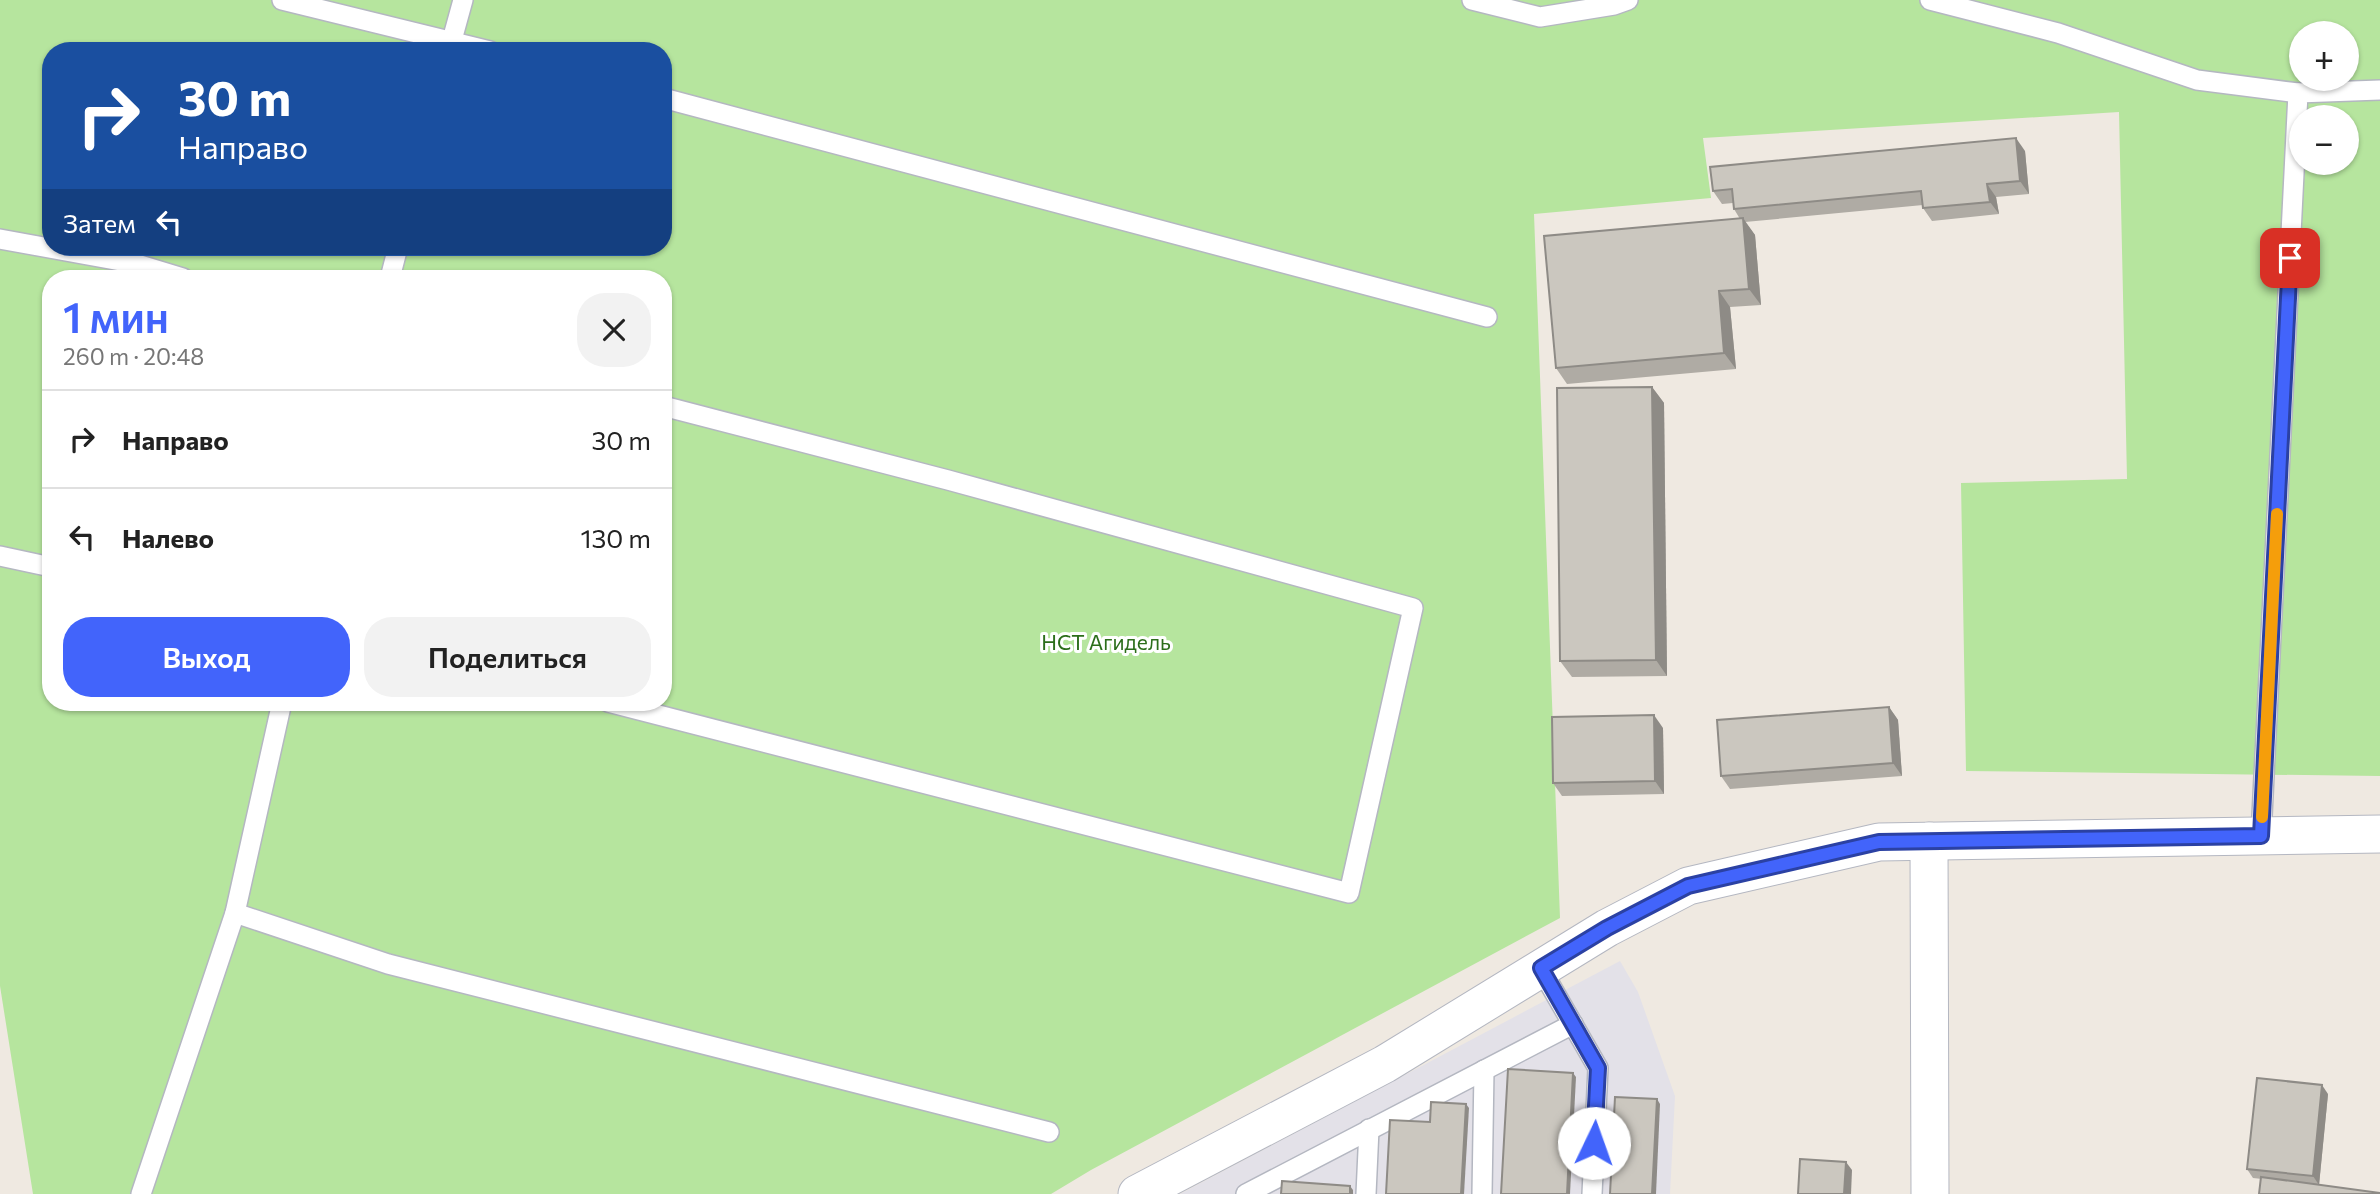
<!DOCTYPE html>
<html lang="ru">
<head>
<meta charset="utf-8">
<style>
  body { margin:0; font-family:Commissioner,sans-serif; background:#f2f2f2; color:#222; height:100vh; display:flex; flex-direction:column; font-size:26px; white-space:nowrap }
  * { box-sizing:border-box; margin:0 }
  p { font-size:23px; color:#767676 }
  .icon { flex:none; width:38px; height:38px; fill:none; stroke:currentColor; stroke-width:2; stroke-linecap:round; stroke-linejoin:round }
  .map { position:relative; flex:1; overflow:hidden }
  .sheet { position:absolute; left:42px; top:270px; width:630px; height:441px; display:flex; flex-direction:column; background:#fff; border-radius:28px; box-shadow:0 2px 5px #0004 }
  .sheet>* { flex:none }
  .banner { position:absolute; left:42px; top:42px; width:630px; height:214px; border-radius:28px; box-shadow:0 2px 5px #0004; background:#1a4fa0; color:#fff; overflow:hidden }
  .buttons { position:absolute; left:2289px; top:21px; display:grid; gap:14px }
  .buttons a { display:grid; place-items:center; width:70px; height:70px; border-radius:50%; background:#fff; box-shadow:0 2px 5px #0004; font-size:35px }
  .pin { position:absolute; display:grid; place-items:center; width:60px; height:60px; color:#fff; margin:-30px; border-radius:14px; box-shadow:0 4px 10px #0006 }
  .me { position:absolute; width:77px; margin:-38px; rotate:3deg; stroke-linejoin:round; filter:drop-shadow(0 0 5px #0008) }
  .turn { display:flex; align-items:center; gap:24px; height:147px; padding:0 21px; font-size:32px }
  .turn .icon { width:91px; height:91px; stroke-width:2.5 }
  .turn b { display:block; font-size:49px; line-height:60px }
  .then { display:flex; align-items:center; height:66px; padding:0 21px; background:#0003; gap:14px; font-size:26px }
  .round { display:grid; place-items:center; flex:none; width:74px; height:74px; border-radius:28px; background:#f2f2f2 }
  .head { display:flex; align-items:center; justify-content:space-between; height:119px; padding:0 21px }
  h1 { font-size:42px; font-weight:600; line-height:52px; color:#4264fb }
  .action { display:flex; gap:14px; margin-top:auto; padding:14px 21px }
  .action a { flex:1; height:80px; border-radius:28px; background:#4264fb; color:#fff; font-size:28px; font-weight:600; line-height:80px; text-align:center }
  .action a+a { background:#f2f2f2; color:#222 }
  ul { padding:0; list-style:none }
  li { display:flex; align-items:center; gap:21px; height:98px; padding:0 21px; border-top:2px solid #e0e0e0 }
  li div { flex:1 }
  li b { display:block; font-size:26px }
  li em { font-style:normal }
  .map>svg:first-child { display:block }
  .industrial { fill:#e3e1e8 }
  .green { fill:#b6e59e; fill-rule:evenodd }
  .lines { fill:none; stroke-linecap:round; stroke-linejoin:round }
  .lane-casing { stroke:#b4b7c1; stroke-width:22 }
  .street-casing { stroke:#b4b7c1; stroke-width:39 }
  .lane { stroke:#fff; stroke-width:19 }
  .street { stroke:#fff; stroke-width:37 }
  .wall { fill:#afaba4 }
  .shaded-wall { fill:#8e8b86 }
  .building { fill:#cbc7bf; stroke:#8e8b86; stroke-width:2 }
  .route-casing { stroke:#2b41a3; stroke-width:18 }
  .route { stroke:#4264fb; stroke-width:12 }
  .slow { stroke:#f59e0b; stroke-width:12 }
  .labels { text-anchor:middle; stroke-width:6; stroke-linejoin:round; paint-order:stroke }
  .park-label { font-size:21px; fill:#2c6e1b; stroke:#fff }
</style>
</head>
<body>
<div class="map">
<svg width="2380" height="1194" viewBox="0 0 2380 1194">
  <rect width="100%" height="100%" fill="#efe9e1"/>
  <polygon class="industrial" points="1620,961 1638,992 1675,1096 1670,1194 1180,1194"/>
  <path class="green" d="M0,0H2380V776L1966,771L1961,483L2127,479L2119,112L1703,138L1711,198L1534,214L1560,918L1091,1170L1051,1194H33L0,986ZM2301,33H2347V79H2301ZM51,51H663V247H51ZM2301,117H2347V163H2301ZM51,278H663V702H51Z"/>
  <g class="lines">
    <defs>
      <g id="lane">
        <polyline points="282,0 490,51"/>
        <polyline points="1472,0 1540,17 1614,5 1628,0"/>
        <polyline points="1930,0 2058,33 2197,80 2298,93"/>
        <polyline points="449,51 463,0"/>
        <polyline points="663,98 1487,317"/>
        <polyline points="0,239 137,264 183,278"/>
        <polyline points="390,278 398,247"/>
        <polyline points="0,556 51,567"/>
        <polyline points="608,702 1349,893 1413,608 948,480 663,406"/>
        <polyline points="2261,836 2298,93 2380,90"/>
        <polyline points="235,913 388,964 1049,1132"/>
        <polyline points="1541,969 1598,1068 1592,1194"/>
        <polyline points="141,1194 235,913 282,702"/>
        <polyline points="1246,1194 1573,1024"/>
        <polyline points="1366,1194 1369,1129"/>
        <polyline points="1482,1194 1484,1070"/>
      </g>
      <g id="street">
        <polyline points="1929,841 1930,1194"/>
        <polyline points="1137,1194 1385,1064 1607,928 1688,886 1879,842 2380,834"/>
      </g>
    </defs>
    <use href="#lane" class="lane-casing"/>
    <use href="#street" class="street-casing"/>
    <use href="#lane" class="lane"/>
    <use href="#street" class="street"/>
  </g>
  <g class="wall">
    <polygon points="2025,151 2029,194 1996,197 1999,214 1932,221 1923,208 1923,205 1745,222 1755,235 1761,305 1730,307 1736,369 1567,384 1556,368 1740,219 1734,209 1733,203 1722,204 1713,191"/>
    <polygon points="1652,387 1664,403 1667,676 1572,677 1560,661"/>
    <polygon points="1889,707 1898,720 1902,776 1730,789 1721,776"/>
    <polygon points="1663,728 1664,794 1562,796 1553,783"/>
    <polygon points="2328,1094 2319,1185 2253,1178 2247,1169"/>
  </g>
  <g class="shaded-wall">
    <polygon points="2016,138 2025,151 2029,194 2020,181"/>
    <polygon points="1987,184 1996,197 1999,214 1990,202"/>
    <polygon points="1743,218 1755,235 1761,305 1749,289"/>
    <polygon points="1719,291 1730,307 1736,369 1724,353"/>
    <polygon points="1652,387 1664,403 1667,676 1656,660"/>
    <polygon points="1889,707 1898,720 1902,776 1893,763"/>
    <polygon points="1654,715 1663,728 1664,794 1655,781"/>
    <polygon points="1573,1073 1576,1077 1570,1194 1567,1194"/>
    <polygon points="2322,1085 2328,1094 2319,1185 2313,1176"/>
    <polygon points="1657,1099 1660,1104 1656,1194 1652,1194"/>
    <polygon points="1466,1104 1469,1108 1464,1194 1461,1194"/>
    <polygon points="1846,1162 1852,1170 1851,1194 1844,1194"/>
    <polygon points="1350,1186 1353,1190 1353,1194 1350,1194"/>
  </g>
  <g class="building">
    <polygon points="2016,138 2020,181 1987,184 1990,202 1923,208 1921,191 1734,209 1732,189 1713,191 1710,167"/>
    <polygon points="1743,218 1749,289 1719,291 1724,353 1556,368 1544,236"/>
    <polygon points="1652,387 1656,660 1560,661 1557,388"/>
    <polygon points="1889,707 1893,763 1721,776 1717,720"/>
    <polygon points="1654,715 1655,781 1553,783 1552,717"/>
    <polygon points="1508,1069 1573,1073 1567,1194 1501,1194"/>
    <polygon points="2257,1078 2322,1085 2313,1176 2247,1169"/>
    <polygon points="1615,1097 1657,1099 1652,1194 1610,1194"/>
    <polygon points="1431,1102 1466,1104 1461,1194 1386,1194 1390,1120 1430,1122"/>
    <polygon points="1800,1159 1846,1162 1844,1194 1798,1194"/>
    <polygon points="2261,1177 2380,1193 2380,1194 2259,1194"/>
    <polygon points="1282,1181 1350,1186 1350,1194 1281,1194"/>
  </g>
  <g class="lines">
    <defs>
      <polyline id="route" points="1594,1143 1598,1068 1541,968 1607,928 1688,886 1879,842 2261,836 2290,258"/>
    </defs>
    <use href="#route" class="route-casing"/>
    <use href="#route" class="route"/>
    <polyline class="slow" points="2262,817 2277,514"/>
  </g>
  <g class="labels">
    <g class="park-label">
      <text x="1106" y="650">НСТ Агидель</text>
    </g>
  </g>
</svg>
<div class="buttons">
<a>+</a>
<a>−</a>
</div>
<div class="pin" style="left:2290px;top:258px;background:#d93025"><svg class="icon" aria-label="arrive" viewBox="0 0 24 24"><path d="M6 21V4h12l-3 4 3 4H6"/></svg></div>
<svg class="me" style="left:1594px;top:1143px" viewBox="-20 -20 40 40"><circle r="19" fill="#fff"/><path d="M0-13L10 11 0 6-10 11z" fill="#4264fb"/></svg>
<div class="banner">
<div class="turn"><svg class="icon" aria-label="right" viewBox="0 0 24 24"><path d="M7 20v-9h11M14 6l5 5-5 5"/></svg><div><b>30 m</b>Направо</div></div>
<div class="then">Затем<svg class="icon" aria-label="left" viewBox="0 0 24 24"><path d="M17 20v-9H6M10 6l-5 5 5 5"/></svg></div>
</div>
<section class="sheet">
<div class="head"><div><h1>1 мин</h1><p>260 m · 20:48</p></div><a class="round"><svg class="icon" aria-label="close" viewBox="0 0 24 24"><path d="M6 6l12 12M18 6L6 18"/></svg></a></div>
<ul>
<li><svg class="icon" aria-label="right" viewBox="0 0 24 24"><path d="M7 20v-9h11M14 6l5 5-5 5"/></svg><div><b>Направо</b></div><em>30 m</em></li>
<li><svg class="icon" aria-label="left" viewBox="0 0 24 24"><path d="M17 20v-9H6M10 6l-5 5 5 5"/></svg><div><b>Налево</b></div><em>130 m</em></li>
</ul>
<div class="action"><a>Выход</a><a>Поделиться</a></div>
</section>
</div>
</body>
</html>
